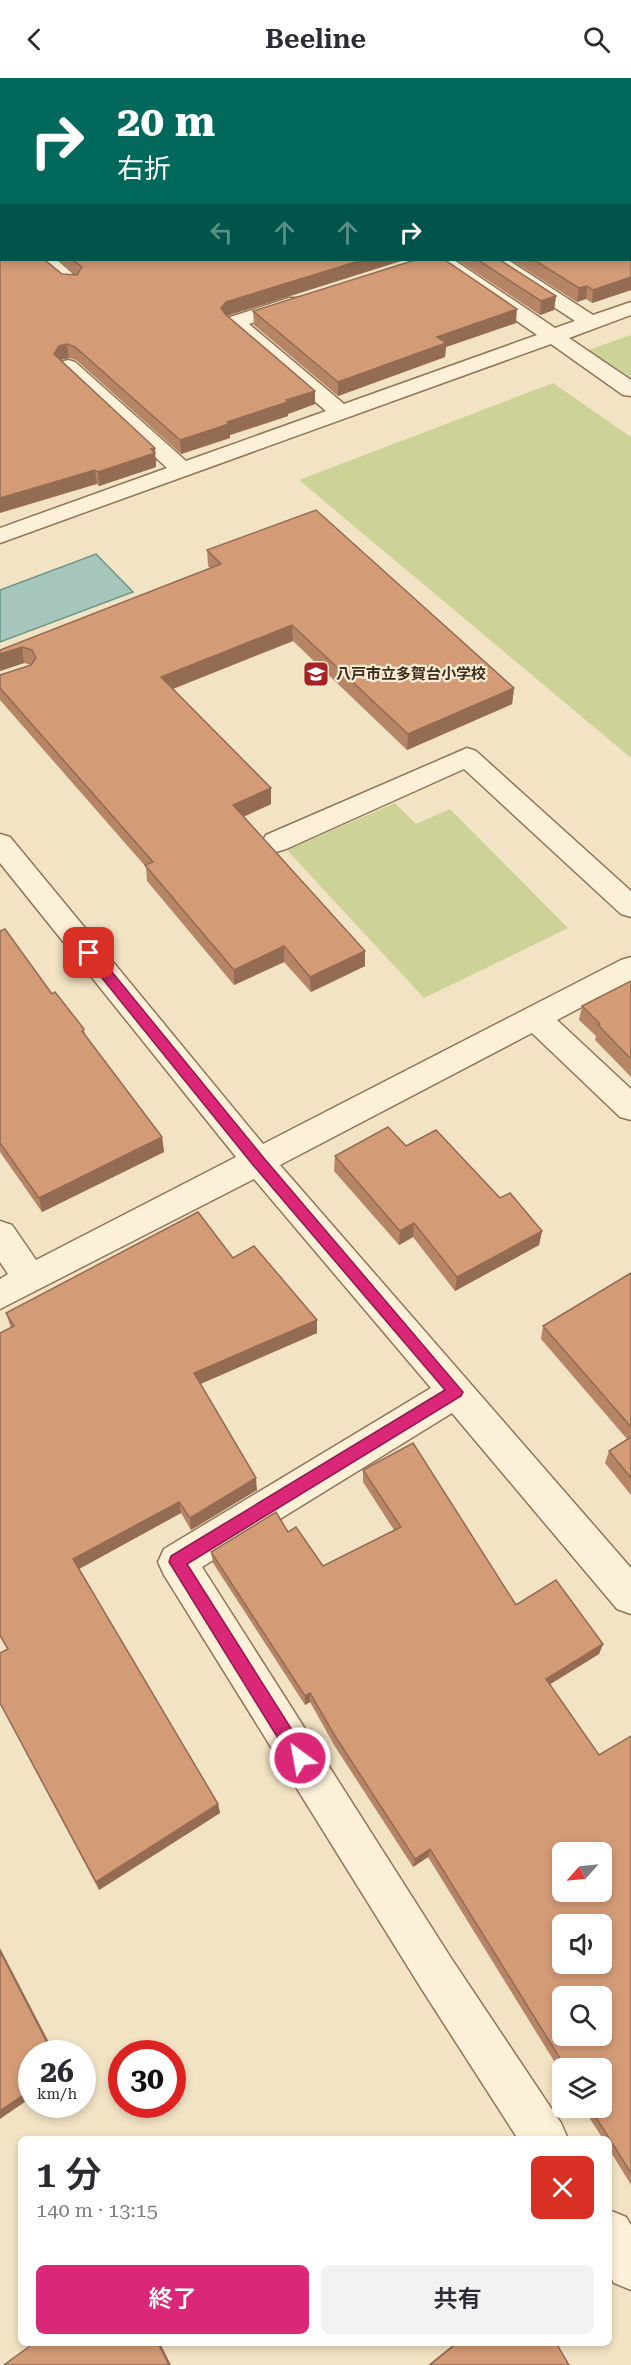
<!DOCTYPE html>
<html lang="ja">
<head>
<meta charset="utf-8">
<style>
  body { margin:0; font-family:"Roboto Serif","Noto Sans JP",serif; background:#f2f2f3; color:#2b2b33; height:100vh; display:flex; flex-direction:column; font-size:22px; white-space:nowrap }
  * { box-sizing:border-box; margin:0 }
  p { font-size:20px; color:#7c7c81 }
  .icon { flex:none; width:33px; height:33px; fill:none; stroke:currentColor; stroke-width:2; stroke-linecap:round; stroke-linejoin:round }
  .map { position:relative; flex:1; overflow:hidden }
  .sheet { position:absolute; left:18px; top:2058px; width:594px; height:210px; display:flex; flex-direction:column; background:#fff; border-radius:9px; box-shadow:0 3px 9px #0003 }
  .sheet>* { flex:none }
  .banner { position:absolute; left:0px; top:0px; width:632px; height:183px; box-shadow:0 3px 9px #0003; background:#00695c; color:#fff; overflow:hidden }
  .needle { width:39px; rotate:243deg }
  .buttons { position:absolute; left:552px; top:1764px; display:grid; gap:12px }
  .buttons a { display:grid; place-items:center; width:60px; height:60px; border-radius:9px; background:#fff; box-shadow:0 3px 9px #0003; font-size:30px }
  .speed { position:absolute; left:18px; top:1962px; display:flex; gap:12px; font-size:30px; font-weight:700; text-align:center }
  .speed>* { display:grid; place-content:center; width:78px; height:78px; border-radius:50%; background:#fff; box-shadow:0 3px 9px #0003; line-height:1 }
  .speed small { font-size:15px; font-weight:400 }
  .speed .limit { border:9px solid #d22; background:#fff; color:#111 }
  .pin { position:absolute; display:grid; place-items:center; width:51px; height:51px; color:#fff; margin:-26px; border-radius:12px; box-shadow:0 3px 9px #0006 }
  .me { position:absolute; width:66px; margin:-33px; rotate:328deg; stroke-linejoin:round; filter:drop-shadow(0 0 4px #0008) }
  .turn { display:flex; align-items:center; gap:21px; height:126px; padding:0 18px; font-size:27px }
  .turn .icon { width:78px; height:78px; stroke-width:2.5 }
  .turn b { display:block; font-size:42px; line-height:51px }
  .lanes { display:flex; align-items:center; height:57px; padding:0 18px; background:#0003; justify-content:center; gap:30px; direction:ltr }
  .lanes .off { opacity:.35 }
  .round { display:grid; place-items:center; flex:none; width:63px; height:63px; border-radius:9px; background:#f2f2f3 }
  .overview { display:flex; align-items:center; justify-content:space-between; height:102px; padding:0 18px }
  h1 { font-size:36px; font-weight:600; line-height:45px }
  .cta { display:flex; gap:12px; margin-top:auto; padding:12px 18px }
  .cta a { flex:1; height:69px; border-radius:9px; background:#db2777; color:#fff; font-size:24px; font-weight:600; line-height:69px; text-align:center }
  .cta a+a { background:#f2f2f3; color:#2b2b33 }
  header { display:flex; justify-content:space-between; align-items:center; height:78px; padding:0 18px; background:#fff; font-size:27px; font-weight:600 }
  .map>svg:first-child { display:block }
  .green { fill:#cdd297 }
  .water { fill:#a6c5bb; stroke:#6c9589; stroke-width:1.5 }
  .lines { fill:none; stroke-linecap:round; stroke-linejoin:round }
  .minor-casing { stroke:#907458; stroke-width:3 }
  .minor { fill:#fcf0d9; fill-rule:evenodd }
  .wall { fill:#b68566 }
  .shaded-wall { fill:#946c53 }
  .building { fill:#d49b77; stroke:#946c53; stroke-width:1.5; fill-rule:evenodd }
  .route { fill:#db2777; stroke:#8e194d; stroke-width:1.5 }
  .labels { text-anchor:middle; stroke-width:4.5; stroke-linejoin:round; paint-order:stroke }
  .far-poi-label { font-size:15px; font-weight:bold; fill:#3e2c1e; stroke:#f9edd5; text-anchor:start }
</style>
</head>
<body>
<header><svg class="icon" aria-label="back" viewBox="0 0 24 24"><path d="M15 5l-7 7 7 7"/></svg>Beeline<svg class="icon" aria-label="search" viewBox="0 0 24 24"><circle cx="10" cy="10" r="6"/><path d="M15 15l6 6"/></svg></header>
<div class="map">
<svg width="631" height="2287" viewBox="0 0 631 2287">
  <rect width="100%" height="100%" fill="#f2e3c4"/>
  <g class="green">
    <polygon points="631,257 631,300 589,272"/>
    <polygon points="553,305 631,359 631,680 299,402"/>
    <polygon points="395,725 416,746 450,731 568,850 424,920 287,772"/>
  </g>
  <polygon class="water" points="96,476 133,514 0,564 0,512"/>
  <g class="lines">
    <defs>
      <g id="minor">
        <polygon points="169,0 187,0 188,2 171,2"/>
        <rect x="0" y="102" width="2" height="12"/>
        <polygon points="0,137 2,138 2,150 0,149"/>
        <polygon points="37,182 57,182 82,204 79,208 65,208"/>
        <polygon points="433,182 454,182 555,250 575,243 489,186 487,182 508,182 593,237 631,224 631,237 569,260 631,302 631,318 623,317 551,266 0,465 0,450 167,390 61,292 57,288 61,284 68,282 75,284 186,383 326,333 227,248 224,244 227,240 289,220 303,220 306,224 303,228 249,246 344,326 537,257 435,186"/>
        <polygon points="467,670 476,673 631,813 631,839 621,836 464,691 286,771 276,774 266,771 262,764 266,757"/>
        <polygon points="0,756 10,759 263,1066 621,882 631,879 631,903 557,942 631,1011 631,1042 620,1039 532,955 280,1087 631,1490 631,1536 617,1531 452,1335 202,1489 451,1880 561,2045 568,2061 518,2061 421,1910 164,1497 158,1484 164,1471 431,1310 254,1101 0,1231 0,1201 8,1196 0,1184 0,1143 12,1147 36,1182 236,1079 0,785"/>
        <polygon points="609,2132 626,2139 631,2147 631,2212 614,2205 609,2197"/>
      </g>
    </defs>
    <use href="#minor" class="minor-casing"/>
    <use href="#minor" class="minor"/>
  </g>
  <g class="wall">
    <polygon points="198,0 631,0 631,113 630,113 631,114 631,212 592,225 586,221 577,224 511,182 630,182 630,2 200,2"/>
    <polygon points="2,182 62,196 76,197 57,182 404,182 227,238 315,326 288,336 288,338 230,357 230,360 181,376 76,282 69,280 60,282 157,383 156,384 156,389 99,408 97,406"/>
    <polygon points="457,182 500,182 556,218 554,232 540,237"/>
    <polygon points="253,233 516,245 446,269 445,279 338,318 254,247"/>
    <polygon points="207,472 514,610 512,626 407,672 293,563 173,610 271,726 243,739 365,873 365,888 311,914 284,884 234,907 147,803 146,789 0,622 0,597 31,587 24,585 0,593 0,572 210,490 208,488"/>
    <polygon points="0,853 52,916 84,951 85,957 162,1059 164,1074 42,1134 0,1074"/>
    <polygon points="631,903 631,999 595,962 596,958 579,942 582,928"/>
    <polygon points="406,1068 500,1120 542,1153 539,1167 455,1213 413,1159 399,1167 334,1093 335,1078"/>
    <polygon points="233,1180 317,1242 317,1255 200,1306 257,1412 191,1452 181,1435 79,1491 218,1726 220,1735 99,1812 0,1626 0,1575 7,1571 0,1559 0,1255 11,1250 6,1235"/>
    <polygon points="631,1195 631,1417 605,1385 609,1373 627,1361 541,1261 543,1248"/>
    <polygon points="363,1392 516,1527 603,1566 599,1576 549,1607 599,1677 631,1658 631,2107 609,2071 609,2061 603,2061 583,2030 602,2030 602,1990 562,1990 562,1996 428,1779 413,1789 334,1667 310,1624 305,1627 213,1485 211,1474 288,1454 323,1488 394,1452 363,1404"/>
    <polygon points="455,2265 556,2265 569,2287 428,2287"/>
  </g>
  <g class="shaded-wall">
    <polygon points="0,79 2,79 2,92 0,93"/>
    <polygon points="362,182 404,182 226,238 221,230 226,224"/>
    <polygon points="631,199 631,212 592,225 593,212"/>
    <polygon points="587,208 586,221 577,224 579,210"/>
    <polygon points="556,218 554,232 540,237 541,223"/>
    <polygon points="517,231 516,245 446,269 445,279 338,318 338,304 437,259"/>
    <polygon points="67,266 69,280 60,282 54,276 59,268"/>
    <polygon points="315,313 315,326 288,336 288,338 230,357 230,360 181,376 180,362 227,344"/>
    <polygon points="155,370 156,389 99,408 98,394"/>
    <polygon points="95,392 97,406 0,435 0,420"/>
    <polygon points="292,547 293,563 163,615 161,599"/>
    <polygon points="22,569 24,585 0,593 0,576"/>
    <polygon points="514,610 512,626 407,672 408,656"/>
    <polygon points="271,710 271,726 234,743 233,727"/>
    <polygon points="284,868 284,884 234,907 234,892"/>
    <polygon points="365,873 365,888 311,914 310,899"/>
    <polygon points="162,1059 164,1074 42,1134 39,1120"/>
    <polygon points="414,1145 413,1159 399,1167 400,1153"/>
    <polygon points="542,1153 539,1167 455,1213 457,1199"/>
    <polygon points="317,1242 317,1255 196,1308 194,1295"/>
    <polygon points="256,1400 257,1412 191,1452 190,1440"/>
    <polygon points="179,1424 181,1435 77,1492 73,1481"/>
    <polygon points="603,1566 599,1576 542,1611 546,1601"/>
    <polygon points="310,1615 310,1624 305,1627 305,1618"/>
    <polygon points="218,1726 220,1735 99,1812 96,1804"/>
    <polygon points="430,1771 428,1779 413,1789 415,1781"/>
    <polygon points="0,1870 55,1976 53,1976 0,1873"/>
    <polygon points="32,2011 32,2019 0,2041 0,2033"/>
    <polygon points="158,2265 160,2265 171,2287 169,2287"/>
  </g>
  <g class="building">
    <polygon points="12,0 44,0 46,2 6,2"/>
    <polygon points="215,0 631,0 631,15 630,15 630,2 217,2"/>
    <rect x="0" y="3" width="2" height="76"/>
    <polygon points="630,27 631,28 631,100 630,101"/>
    <polygon points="630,113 631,114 631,199 593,212 587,208 579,210 534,182 630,182"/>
    <polygon points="0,152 2,153 2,182 45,182 62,196 77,197 82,189 73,182 362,182 226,224 221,230 225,236 315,313 286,322 288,324 227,344 229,346 180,362 75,269 67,266 59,268 54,276 155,370 151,371 155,375 98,394 95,392 0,420"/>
    <polygon points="415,182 445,182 517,231 437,259 446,265 338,304 253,233"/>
    <polygon points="478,182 500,182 556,218 541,223"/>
    <polygon points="316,432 514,610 408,656 292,547 161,599 271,710 233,727 365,873 310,899 284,868 234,892 145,787 153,784 0,610 0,597 31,587 36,580 32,572 22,569 0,576 0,572 221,486 207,472"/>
    <polygon points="5,851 52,916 55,914 84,951 82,953 162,1059 39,1120 0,1065 0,853"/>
    <polygon points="631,903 631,981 598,947 600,946 582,928"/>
    <polygon points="388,1049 406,1068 436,1052 500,1120 510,1115 542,1153 457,1199 414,1145 400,1153 335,1078"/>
    <polygon points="198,1134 233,1180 254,1168 317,1242 194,1295 256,1400 190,1440 179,1424 73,1481 218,1726 96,1804 0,1625 0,1575 8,1571 0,1557 0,1255 14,1248 6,1235"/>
    <polygon points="631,1195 631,1349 543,1248"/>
    <polygon points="631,1359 631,1400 609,1373"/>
    <path d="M413,1365L516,1527L556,1502L603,1566L546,1601L599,1677L631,1658V2095L590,2030H602V1990H566L430,1771L415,1781L335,1658L310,1615L305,1618L211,1474L276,1434L288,1454L296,1449L323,1488L401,1449L363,1392ZM562,1774H602V1814H562ZM562,1846H602V1886H562ZM562,1918H602V1958H562Z"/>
    <polygon points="0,1873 53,1976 32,1976 32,2011 0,2033"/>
    <polygon points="34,2265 158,2265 169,2287 4,2287"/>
    <polygon points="457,2265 556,2265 569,2287 430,2287"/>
  </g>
  <polygon class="route" points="89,871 94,872 263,1079 463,1314 461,1318 187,1486 306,1674 308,1680 306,1686 300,1688 294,1686 169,1484 171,1478 445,1312 253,1087 85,879 85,872"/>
  <defs>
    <symbol id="school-square" viewBox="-11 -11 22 22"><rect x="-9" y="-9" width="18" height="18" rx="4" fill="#a52227" stroke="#f9edd5"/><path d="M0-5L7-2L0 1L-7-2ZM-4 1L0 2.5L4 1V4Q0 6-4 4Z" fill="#fff"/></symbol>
  </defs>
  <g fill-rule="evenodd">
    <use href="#school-square" x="301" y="581" width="30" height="30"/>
  </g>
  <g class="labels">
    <g class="far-poi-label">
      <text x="336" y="601">八戸市立多賀台小学校</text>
    </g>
  </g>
</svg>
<div class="buttons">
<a><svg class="needle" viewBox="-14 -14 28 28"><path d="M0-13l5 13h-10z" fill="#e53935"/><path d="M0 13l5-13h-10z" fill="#7c7c81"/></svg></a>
<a><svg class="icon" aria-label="sound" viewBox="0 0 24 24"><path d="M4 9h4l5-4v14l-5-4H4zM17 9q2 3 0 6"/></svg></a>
<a><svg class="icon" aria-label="search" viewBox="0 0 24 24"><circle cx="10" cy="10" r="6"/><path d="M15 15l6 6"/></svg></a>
<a><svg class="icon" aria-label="layers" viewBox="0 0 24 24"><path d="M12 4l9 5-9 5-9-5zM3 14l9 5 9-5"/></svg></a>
</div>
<div class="speed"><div>26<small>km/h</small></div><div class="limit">30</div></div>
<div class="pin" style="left:89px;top:875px;background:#d93025"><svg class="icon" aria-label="arrive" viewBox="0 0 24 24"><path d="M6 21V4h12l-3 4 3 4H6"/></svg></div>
<svg class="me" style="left:300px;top:1680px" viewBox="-20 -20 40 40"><circle r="17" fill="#db2777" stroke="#fff" stroke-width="3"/><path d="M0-11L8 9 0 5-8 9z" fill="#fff"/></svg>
<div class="banner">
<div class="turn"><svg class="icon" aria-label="right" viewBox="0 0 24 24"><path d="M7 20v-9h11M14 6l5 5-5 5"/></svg><div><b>20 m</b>右折</div></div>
<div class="lanes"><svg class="icon off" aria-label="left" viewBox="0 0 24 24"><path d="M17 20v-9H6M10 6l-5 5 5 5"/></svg><svg class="icon off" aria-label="ahead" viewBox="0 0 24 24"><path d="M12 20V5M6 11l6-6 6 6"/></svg><svg class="icon off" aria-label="ahead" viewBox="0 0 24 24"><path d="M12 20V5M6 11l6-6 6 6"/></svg><svg class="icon" aria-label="right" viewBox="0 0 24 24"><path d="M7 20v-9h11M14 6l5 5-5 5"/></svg></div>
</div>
<section class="sheet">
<div class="overview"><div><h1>1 分</h1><p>140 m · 13:15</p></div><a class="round" style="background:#d93025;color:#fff"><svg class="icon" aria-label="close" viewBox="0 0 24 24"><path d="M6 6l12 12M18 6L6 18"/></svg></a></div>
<div class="cta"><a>終了</a><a>共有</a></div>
</section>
</div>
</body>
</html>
